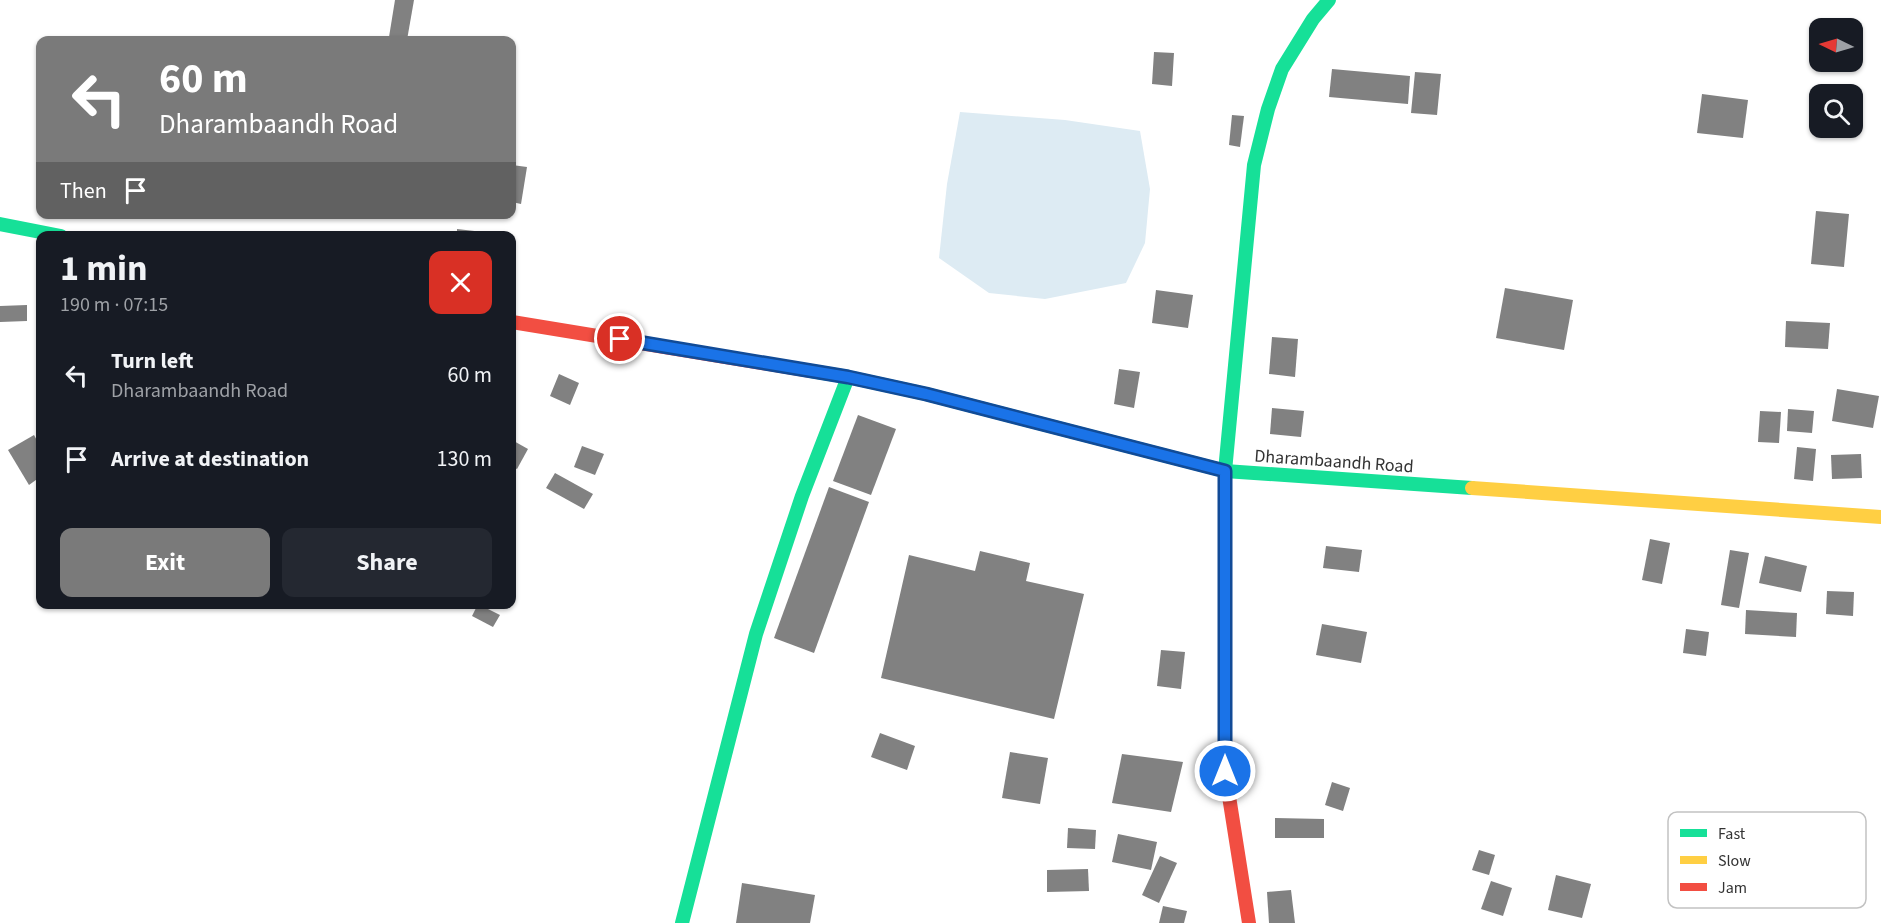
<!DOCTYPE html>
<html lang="en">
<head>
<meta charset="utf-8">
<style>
  body { margin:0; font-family:"Source Sans 3",sans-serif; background:#242831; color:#f1f3f6; height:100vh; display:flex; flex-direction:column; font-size:22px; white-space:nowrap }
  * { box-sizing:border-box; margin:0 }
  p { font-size:20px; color:#9ea1a6 }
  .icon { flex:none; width:33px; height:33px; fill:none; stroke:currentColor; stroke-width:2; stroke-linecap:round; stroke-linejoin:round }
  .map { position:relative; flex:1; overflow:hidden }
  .details { position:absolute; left:36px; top:231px; width:480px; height:378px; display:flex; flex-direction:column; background:#171b24; border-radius:12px; box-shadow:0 2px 4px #0004 }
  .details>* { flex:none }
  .top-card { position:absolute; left:36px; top:36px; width:480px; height:183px; border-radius:12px; box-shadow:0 2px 4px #0004; background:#7a7a7a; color:#fff; overflow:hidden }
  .needle { width:39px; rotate:275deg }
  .tools { position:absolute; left:1809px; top:18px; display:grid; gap:12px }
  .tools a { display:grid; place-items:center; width:54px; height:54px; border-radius:12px; background:#171b24; box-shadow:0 2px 4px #0004; font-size:30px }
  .pin { position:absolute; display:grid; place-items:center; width:51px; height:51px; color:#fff; margin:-26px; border:3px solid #fff; border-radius:50%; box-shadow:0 2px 6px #0007 }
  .me { position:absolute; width:66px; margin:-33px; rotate:0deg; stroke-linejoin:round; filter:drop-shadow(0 0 4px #0008) }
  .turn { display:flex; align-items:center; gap:21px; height:126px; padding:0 24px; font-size:27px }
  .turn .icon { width:78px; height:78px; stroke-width:2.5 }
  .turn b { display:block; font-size:42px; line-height:51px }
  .then { display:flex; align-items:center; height:57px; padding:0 24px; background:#0003; gap:12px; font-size:22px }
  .round { display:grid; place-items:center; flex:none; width:63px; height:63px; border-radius:12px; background:#242831 }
  .overview { display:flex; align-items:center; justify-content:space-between; height:102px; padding:0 24px }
  h1 { font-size:36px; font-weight:700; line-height:45px }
  .cta { display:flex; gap:12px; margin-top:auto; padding:12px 24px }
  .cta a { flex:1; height:69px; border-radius:12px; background:#7a7a7a; color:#fff; font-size:24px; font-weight:700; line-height:69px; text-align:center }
  .cta a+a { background:#242831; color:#f1f3f6 }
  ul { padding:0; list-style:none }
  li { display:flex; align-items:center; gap:18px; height:84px; padding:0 24px }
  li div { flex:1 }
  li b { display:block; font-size:22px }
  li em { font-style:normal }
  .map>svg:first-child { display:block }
  .water { fill:#ddebf3 }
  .building { fill:#818181 }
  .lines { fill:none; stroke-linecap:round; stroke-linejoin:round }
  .fast { stroke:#16e098; stroke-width:14 }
  .slow { stroke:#ffcf43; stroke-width:14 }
  .jam { stroke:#f24e42; stroke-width:14 }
  .route-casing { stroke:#114b97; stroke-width:15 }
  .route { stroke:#1a73e8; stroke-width:10 }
  .labels { text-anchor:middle; stroke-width:6; stroke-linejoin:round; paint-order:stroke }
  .street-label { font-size:18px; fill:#333; stroke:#fff }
  .key { fill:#fff; stroke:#c2c2c2; stroke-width:1.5 }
  .key-label { font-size:16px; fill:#333 }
</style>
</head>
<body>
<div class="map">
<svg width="1881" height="923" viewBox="0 0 1881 923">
  <rect width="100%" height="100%" fill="#fff"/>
  <polygon class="water" points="960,112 1065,120 1140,131 1150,189 1145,243 1126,283 1045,299 989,293 939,258 947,184"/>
  <g class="building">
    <polygon points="395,0 414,0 407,40 389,37"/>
    <polygon points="1154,52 1174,53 1172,86 1152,84"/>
    <polygon points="1332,69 1410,76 1408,104 1329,97"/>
    <polygon points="1415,72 1441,74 1437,115 1411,113"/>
    <polygon points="1702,94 1748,100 1743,138 1697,133"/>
    <polygon points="1232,115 1244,116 1240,147 1229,145"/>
    <polygon points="512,165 527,167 521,204 512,202"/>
    <polygon points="1816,211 1849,214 1844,267 1811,264"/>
    <polygon points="457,229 492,233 492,236 457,236"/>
    <polygon points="1505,288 1573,300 1564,350 1496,338"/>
    <polygon points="1156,290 1193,295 1188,328 1152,323"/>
    <polygon points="27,305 27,321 0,322 0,306"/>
    <polygon points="1786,321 1830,323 1828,349 1785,347"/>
    <polygon points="1272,337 1298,339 1295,377 1269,374"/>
    <polygon points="1119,369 1140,372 1134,408 1114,404"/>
    <polygon points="559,374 579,383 570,405 550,396"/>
    <polygon points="1837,389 1879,396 1873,428 1832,421"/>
    <polygon points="1272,408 1304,411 1301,437 1270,434"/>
    <polygon points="1788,409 1814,411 1812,433 1787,431"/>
    <polygon points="1760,411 1781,412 1779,443 1758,442"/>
    <polygon points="858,415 896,429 871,495 833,481"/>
    <polygon points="34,435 40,446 40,477 29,485 8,450"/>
    <polygon points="512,440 528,449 517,469 512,467"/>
    <polygon points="582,446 604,454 595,475 574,467"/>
    <polygon points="1797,447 1816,449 1813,481 1794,479"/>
    <polygon points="1861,454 1862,478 1832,479 1831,455"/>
    <polygon points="555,473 593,494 584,509 546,488"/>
    <polygon points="829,487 869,502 814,653 774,638"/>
    <polygon points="1650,539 1670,543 1662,584 1642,580"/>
    <polygon points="1326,546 1362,550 1359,572 1323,568"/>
    <polygon points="1730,550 1749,553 1739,608 1721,605"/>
    <polygon points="980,551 1030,563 1026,581 1084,594 1054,719 881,678 909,555 975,571"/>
    <polygon points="1765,556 1807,566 1801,592 1759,583"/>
    <polygon points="1827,591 1854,592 1853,616 1826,614"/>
    <polygon points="478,604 500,615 493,627 472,616"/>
    <polygon points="1746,610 1797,613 1796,637 1745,634"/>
    <polygon points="1322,624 1367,632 1361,663 1316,655"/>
    <polygon points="1686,629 1709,632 1706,656 1683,653"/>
    <polygon points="1161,650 1185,652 1181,689 1157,686"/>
    <polygon points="880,733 915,746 907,770 871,757"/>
    <polygon points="1010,752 1048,758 1040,804 1002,798"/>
    <polygon points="1122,754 1183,762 1171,812 1112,803"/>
    <polygon points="1332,782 1350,788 1343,811 1325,805"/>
    <polygon points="1275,818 1324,819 1324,838 1275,838"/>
    <polygon points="1068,828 1096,830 1095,849 1067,848"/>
    <polygon points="1118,834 1157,842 1151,870 1112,862"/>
    <polygon points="1479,850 1495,855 1489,875 1472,870"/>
    <polygon points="1160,856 1177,863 1159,903 1142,895"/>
    <polygon points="1088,869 1089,891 1047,892 1047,870"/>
    <polygon points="1556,875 1591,884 1582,918 1548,910"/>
    <polygon points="1491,881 1512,888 1503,916 1481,909"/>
    <polygon points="742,883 815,895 810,923 736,923"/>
    <polygon points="1291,890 1295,923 1269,923 1267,892"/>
    <polygon points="1163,906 1187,911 1184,923 1159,923"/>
  </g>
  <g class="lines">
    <g class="fast">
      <polyline points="0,224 61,236"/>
      <polyline points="811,371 848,377 926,394 1225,471 1472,488"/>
      <polyline points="1225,657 1225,471 1254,165 1268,109 1282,69 1313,19 1329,0"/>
      <polyline points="682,923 756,634 802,496 848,377"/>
    </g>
    <polyline class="slow" points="1472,488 1881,517"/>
    <g class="jam">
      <polyline points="512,322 811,371"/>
      <polyline points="1225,657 1225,771 1249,923"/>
    </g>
  </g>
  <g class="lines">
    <defs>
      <polyline id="route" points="620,339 848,377 926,394 1225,471 1225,771"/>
    </defs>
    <use href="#route" class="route-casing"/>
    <use href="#route" class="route"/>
  </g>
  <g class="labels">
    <g class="street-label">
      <text transform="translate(1334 461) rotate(4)" y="6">Dharambaandh Road</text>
    </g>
  </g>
  <rect x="1668" y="812" width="198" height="96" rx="9" class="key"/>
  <rect x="1680" y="829" width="27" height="8" fill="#16e098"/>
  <rect x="1680" y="856" width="27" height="8" fill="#ffcf43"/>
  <rect x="1680" y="883" width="27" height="8" fill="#f24e42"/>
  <g class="key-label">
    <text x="1718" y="839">Fast</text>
    <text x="1718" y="866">Slow</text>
    <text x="1718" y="893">Jam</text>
  </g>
</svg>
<div class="tools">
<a><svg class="needle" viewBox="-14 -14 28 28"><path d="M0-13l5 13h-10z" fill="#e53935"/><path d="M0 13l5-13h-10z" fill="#9ea1a6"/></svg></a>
<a><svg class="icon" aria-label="search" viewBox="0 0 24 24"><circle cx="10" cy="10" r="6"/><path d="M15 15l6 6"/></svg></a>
</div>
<div class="pin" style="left:620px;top:339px;background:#d93025"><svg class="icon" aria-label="arrive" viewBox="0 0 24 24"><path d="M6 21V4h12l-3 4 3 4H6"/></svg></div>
<svg class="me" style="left:1225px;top:771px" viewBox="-20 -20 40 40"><circle r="17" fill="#1a73e8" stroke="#fff" stroke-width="3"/><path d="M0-11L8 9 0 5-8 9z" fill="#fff"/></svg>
<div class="top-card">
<div class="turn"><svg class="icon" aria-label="left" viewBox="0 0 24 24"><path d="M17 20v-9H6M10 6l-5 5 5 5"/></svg><div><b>60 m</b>Dharambaandh Road</div></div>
<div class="then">Then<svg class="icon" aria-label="arrive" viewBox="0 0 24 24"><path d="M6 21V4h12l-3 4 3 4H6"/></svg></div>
</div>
<section class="details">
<div class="overview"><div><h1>1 min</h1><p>190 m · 07:15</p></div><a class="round" style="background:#d93025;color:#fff"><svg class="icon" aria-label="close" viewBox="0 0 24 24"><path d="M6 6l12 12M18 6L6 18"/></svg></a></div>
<ul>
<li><svg class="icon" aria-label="left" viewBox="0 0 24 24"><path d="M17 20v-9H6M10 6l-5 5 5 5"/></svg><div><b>Turn left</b><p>Dharambaandh Road</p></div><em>60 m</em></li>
<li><svg class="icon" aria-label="arrive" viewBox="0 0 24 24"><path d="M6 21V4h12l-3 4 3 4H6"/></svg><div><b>Arrive at destination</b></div><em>130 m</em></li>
</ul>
<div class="cta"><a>Exit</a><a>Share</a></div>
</section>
</div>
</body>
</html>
